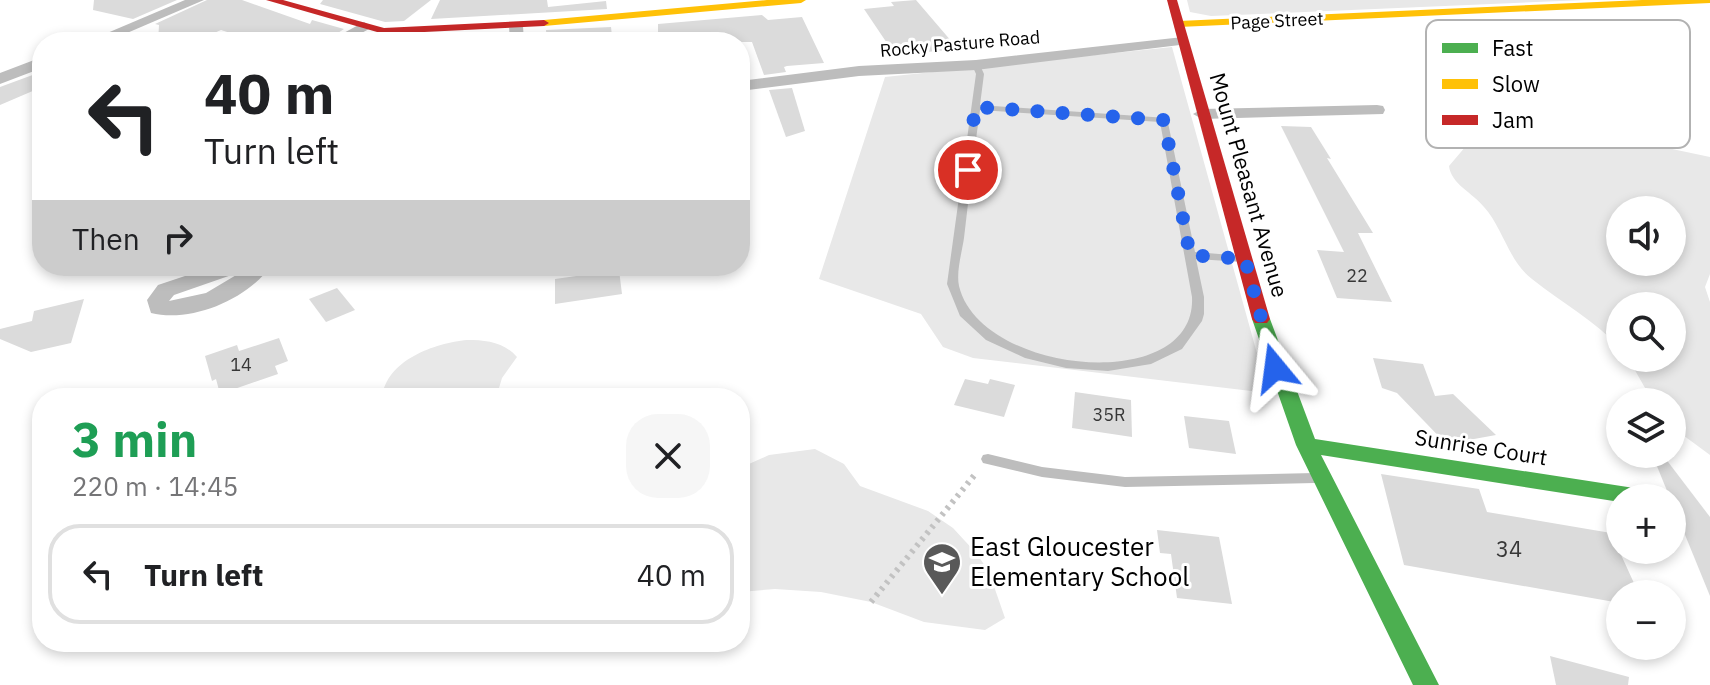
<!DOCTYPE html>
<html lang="en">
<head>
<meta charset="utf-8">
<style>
  body { margin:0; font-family:"IBM Plex Sans",sans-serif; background:#f6f6f6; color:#202124; height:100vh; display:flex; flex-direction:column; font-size:30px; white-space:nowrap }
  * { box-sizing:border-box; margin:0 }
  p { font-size:26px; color:#757577 }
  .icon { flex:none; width:44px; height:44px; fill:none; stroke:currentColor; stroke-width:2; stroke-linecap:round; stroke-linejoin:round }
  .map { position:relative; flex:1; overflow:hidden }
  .panel { position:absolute; left:32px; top:388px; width:718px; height:264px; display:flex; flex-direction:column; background:#fff; border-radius:32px; box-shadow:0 4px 12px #0003 }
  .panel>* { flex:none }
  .banner { position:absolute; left:32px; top:32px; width:718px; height:244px; border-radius:32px; box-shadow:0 4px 12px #0003; background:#fff; color:#202124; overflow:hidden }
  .controls { position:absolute; left:1606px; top:196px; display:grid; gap:16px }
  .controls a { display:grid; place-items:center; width:80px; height:80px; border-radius:50%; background:#fff; box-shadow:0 4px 12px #0003; font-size:40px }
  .pin { position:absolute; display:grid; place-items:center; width:68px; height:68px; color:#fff; margin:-34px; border:4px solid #fff; border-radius:50%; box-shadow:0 2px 8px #0007 }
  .me { position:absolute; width:88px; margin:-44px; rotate:344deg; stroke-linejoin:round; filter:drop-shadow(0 0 6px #0008) }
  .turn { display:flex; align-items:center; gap:28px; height:168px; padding:0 40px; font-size:36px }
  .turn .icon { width:104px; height:104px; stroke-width:2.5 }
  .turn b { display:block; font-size:56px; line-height:68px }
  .then { display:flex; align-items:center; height:76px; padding:0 40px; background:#0003; gap:16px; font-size:30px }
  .round { display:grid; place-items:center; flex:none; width:84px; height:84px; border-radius:32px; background:#f6f6f6 }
  .overview { display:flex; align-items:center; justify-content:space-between; height:136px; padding:0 40px }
  h1 { font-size:48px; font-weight:700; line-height:60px; color:#1e9e55 }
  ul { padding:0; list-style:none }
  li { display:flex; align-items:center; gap:24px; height:100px; margin:0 16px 12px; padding:0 24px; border:4px solid #e0e0e0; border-radius:32px }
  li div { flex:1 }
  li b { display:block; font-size:30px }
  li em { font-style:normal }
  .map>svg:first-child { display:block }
  .green { fill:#e8e8e8; fill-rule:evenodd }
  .building { fill:#dbdbdb }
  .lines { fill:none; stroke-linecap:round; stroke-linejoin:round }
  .path { stroke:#c2c2c2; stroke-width:6; stroke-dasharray:3 5; stroke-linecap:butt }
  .lane { fill:#bdbdbd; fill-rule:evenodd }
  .street { fill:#bdbdbd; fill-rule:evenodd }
  .fast { fill:#4caf50; fill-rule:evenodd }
  .slow { fill:#ffc107; fill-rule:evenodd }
  .jam { fill:#c62828; fill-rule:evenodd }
  .route { stroke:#2563eb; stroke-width:14; stroke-dasharray:0 25.2 }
  .labels { text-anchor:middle; stroke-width:6; stroke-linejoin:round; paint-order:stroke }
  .far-street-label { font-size:18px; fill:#000; stroke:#fff }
  .number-label { font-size:18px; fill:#373737 }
  .street-label { font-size:22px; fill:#000; stroke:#fff }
  .near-number-label { font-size:22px; fill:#373737 }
  .near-poi-label { font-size:26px; fill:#000; stroke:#fff; text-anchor:start }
  .key { fill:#fff; stroke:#b2b2b2; stroke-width:2 }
  .key-label { font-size:22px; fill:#000 }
</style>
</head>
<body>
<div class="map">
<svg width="1710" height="685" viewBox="0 0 1710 685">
  <rect width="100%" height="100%" fill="#fff"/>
  <g class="green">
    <polygon points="1187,0 1585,0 1211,16 1190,12"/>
    <polygon points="1172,47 1268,393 973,358 943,347 921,314 819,279 885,77"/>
    <path d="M1535,120L1710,157V274L1705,287L1710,302V455L1672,427V402H1653L1628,358H1672V306H1620V348C1594,320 1562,303 1532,279C1509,262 1503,228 1484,207C1473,193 1451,184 1449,166L1466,146ZM1620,210H1672V262H1620Z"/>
    <path d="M467,340C486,340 504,342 517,357L502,378L496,398H382C386,360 435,343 467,340Z"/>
    <polygon points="815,449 844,464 860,486 928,511 953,528 977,554 989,572 1005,618 985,630 924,622 871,602 821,592 775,589 740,592 740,468 769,455"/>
  </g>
  <g class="building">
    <polygon points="94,0 177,0 133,19 93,10"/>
    <polygon points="207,0 242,0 310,24 312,20 344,29 324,42 264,38 255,41 221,30 205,37 187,33 167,42 158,42 159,25 155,24"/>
    <polygon points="323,0 431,0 404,21 385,22 320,4"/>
    <polygon points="440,0 547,0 548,7 606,1 607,9 431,19"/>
    <polygon points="916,0 958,49 895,55 864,9 894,6 891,2"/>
    <polygon points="762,15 768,20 802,17 824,63 787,66 784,67 786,72 764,75 752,42 658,42 658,24"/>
    <polygon points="611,27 612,36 547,42 546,30"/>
    <polygon points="488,34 484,42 421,42 423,38"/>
    <polygon points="38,73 42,74 42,87 0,105 0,87"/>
    <polygon points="792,88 805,131 786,137 769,90"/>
    <polygon points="1281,126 1311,127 1331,159 1327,158 1373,233 1358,233 1392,302 1337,298 1317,250 1344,252"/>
    <polygon points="619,270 622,294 555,304 555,279"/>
    <polygon points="337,288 355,310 326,322 309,299"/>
    <polygon points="84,299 71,343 31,352 0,339 0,329 32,321 34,311"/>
    <polygon points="279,338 288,361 275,366 278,374 220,394 216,379 212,381 205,356 237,345 239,351"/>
    <polygon points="1373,358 1423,364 1435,396 1453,394 1496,435 1452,443 1452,450 1397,393 1382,388"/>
    <polygon points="965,379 988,384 990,379 1015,385 1004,417 954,405"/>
    <polygon points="1075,392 1131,400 1132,437 1072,428"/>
    <polygon points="1184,416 1229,421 1236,454 1189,448"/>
    <polygon points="1652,454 1662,454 1710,517 1710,596"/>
    <polygon points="1381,474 1479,489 1487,512 1611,533 1639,594 1620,594 1620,603 1404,565"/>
    <polygon points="1157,530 1219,537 1232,604 1177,598 1171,554 1160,553"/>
    <polygon points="1550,656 1629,677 1628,685 1556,685"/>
  </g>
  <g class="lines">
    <polyline class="path" points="871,602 977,472"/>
    <g class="lane">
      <path d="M973,63H979L984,74L980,105L1167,118L1195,252L1243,256L1248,259L1243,262L1196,259L1204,297V314L1202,321L1182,349L1151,364L1108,371L1066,368L1025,358L986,340L960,316L947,284L976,74L972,65ZM980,110L1160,122L1192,297C1197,396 980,375 959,286C956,272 962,252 964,238C969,195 974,152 980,110Z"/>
      <polygon points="988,454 1042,467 1125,477 1315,473 1320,474 1322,478 1320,482 1315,483 1125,487 1042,477 983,463 981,459 983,455"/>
    </g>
    <g class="street">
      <polygon points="185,0 204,0 106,42 86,42"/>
      <polygon points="364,22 371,26 369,29 345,42 327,42"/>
      <polygon points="516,22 523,26 524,42 510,42 509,26"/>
      <polygon points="1183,37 1188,38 1188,44 976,70 859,76 740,91 740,81 859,66 976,60"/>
      <polygon points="42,57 42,68 0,84 0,73"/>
      <polygon points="1377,105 1383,106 1385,110 1383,114 1202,119 1193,114 1202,109"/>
      <path d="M215,266H247L245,268L271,266C247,299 192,323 151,313L147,300L158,285ZM243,271L206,293L169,301L174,295Z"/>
    </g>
    <polygon class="fast" points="1261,314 1270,319 1315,439 1647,490 1655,492 1658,498 1620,498 1620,502 1321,455 1439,685 1413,685 1296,445 1252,319"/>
    <g class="slow">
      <polygon points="767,0 806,0 801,3 544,26 539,23 544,20"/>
      <polygon points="1642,0 1710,0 1710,3 1179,27 1174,24 1179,21"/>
    </g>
    <g class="jam">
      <polygon points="266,0 283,0 384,28 544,20 549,23 544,26 384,34"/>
      <polygon points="1167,0 1177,0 1270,319 1267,323 1255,323 1252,319"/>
    </g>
  </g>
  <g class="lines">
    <polyline class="route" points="968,170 975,107 1164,120 1190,255 1245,259 1275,368"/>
  </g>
  <defs>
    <symbol id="school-pin" viewBox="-11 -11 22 30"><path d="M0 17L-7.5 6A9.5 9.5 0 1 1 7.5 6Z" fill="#595959" stroke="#fff"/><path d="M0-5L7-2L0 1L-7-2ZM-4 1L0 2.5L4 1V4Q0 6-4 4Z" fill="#fff"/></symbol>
  </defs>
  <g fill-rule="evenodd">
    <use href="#school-pin" x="920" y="540" width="44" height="60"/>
  </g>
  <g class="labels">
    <g class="far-street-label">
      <text transform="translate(1277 21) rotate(-3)" y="6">Page Street</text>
      <text transform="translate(960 44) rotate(-5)" y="6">Rocky Pasture Road</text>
    </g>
    <g class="number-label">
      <text x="1357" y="282">22</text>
      <text x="241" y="371">14</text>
      <text x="1109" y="421">35R</text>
    </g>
    <g class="street-label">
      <text transform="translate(1249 185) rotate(74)" y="8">Mount Pleasant Avenue</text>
      <text transform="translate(1481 447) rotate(9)" y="8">Sunrise Court</text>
    </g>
    <g class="near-number-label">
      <text x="1509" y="557">34</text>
    </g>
    <g class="near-poi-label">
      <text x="970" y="556">East Gloucester<tspan x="970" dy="30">Elementary School</tspan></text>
    </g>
  </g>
  <rect x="1426" y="20" width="264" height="128" rx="12" class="key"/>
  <rect x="1442" y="43" width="36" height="10" fill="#4caf50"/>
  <rect x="1442" y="79" width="36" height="10" fill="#ffc107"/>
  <rect x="1442" y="115" width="36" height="10" fill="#c62828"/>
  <g class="key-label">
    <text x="1492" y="56">Fast</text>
    <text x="1492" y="92">Slow</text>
    <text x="1492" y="128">Jam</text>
  </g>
</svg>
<div class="controls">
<a><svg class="icon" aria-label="sound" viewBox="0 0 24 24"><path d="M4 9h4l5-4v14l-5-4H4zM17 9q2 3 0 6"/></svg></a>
<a><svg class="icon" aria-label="search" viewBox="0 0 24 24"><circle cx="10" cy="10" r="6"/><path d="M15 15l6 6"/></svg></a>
<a><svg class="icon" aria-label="layers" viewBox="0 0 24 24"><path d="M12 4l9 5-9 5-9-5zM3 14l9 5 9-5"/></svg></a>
<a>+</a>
<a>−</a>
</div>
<div class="pin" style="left:968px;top:170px;background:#d93025"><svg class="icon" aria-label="arrive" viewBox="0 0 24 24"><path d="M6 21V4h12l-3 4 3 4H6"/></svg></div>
<svg class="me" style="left:1275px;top:368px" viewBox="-20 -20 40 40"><path d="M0-17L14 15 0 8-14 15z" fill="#2563eb" stroke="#fff" stroke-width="4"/></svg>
<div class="banner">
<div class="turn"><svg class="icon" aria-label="left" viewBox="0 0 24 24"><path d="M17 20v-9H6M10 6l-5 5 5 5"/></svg><div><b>40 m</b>Turn left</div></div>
<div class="then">Then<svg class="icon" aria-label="right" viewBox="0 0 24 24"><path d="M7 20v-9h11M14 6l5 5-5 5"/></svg></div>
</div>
<section class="panel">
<div class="overview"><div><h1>3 min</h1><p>220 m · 14:45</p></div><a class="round"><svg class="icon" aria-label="close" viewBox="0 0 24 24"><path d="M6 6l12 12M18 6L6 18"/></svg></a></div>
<ul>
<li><svg class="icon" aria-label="left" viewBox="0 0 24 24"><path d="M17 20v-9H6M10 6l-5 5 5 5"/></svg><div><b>Turn left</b></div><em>40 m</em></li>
</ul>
</section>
</div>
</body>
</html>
